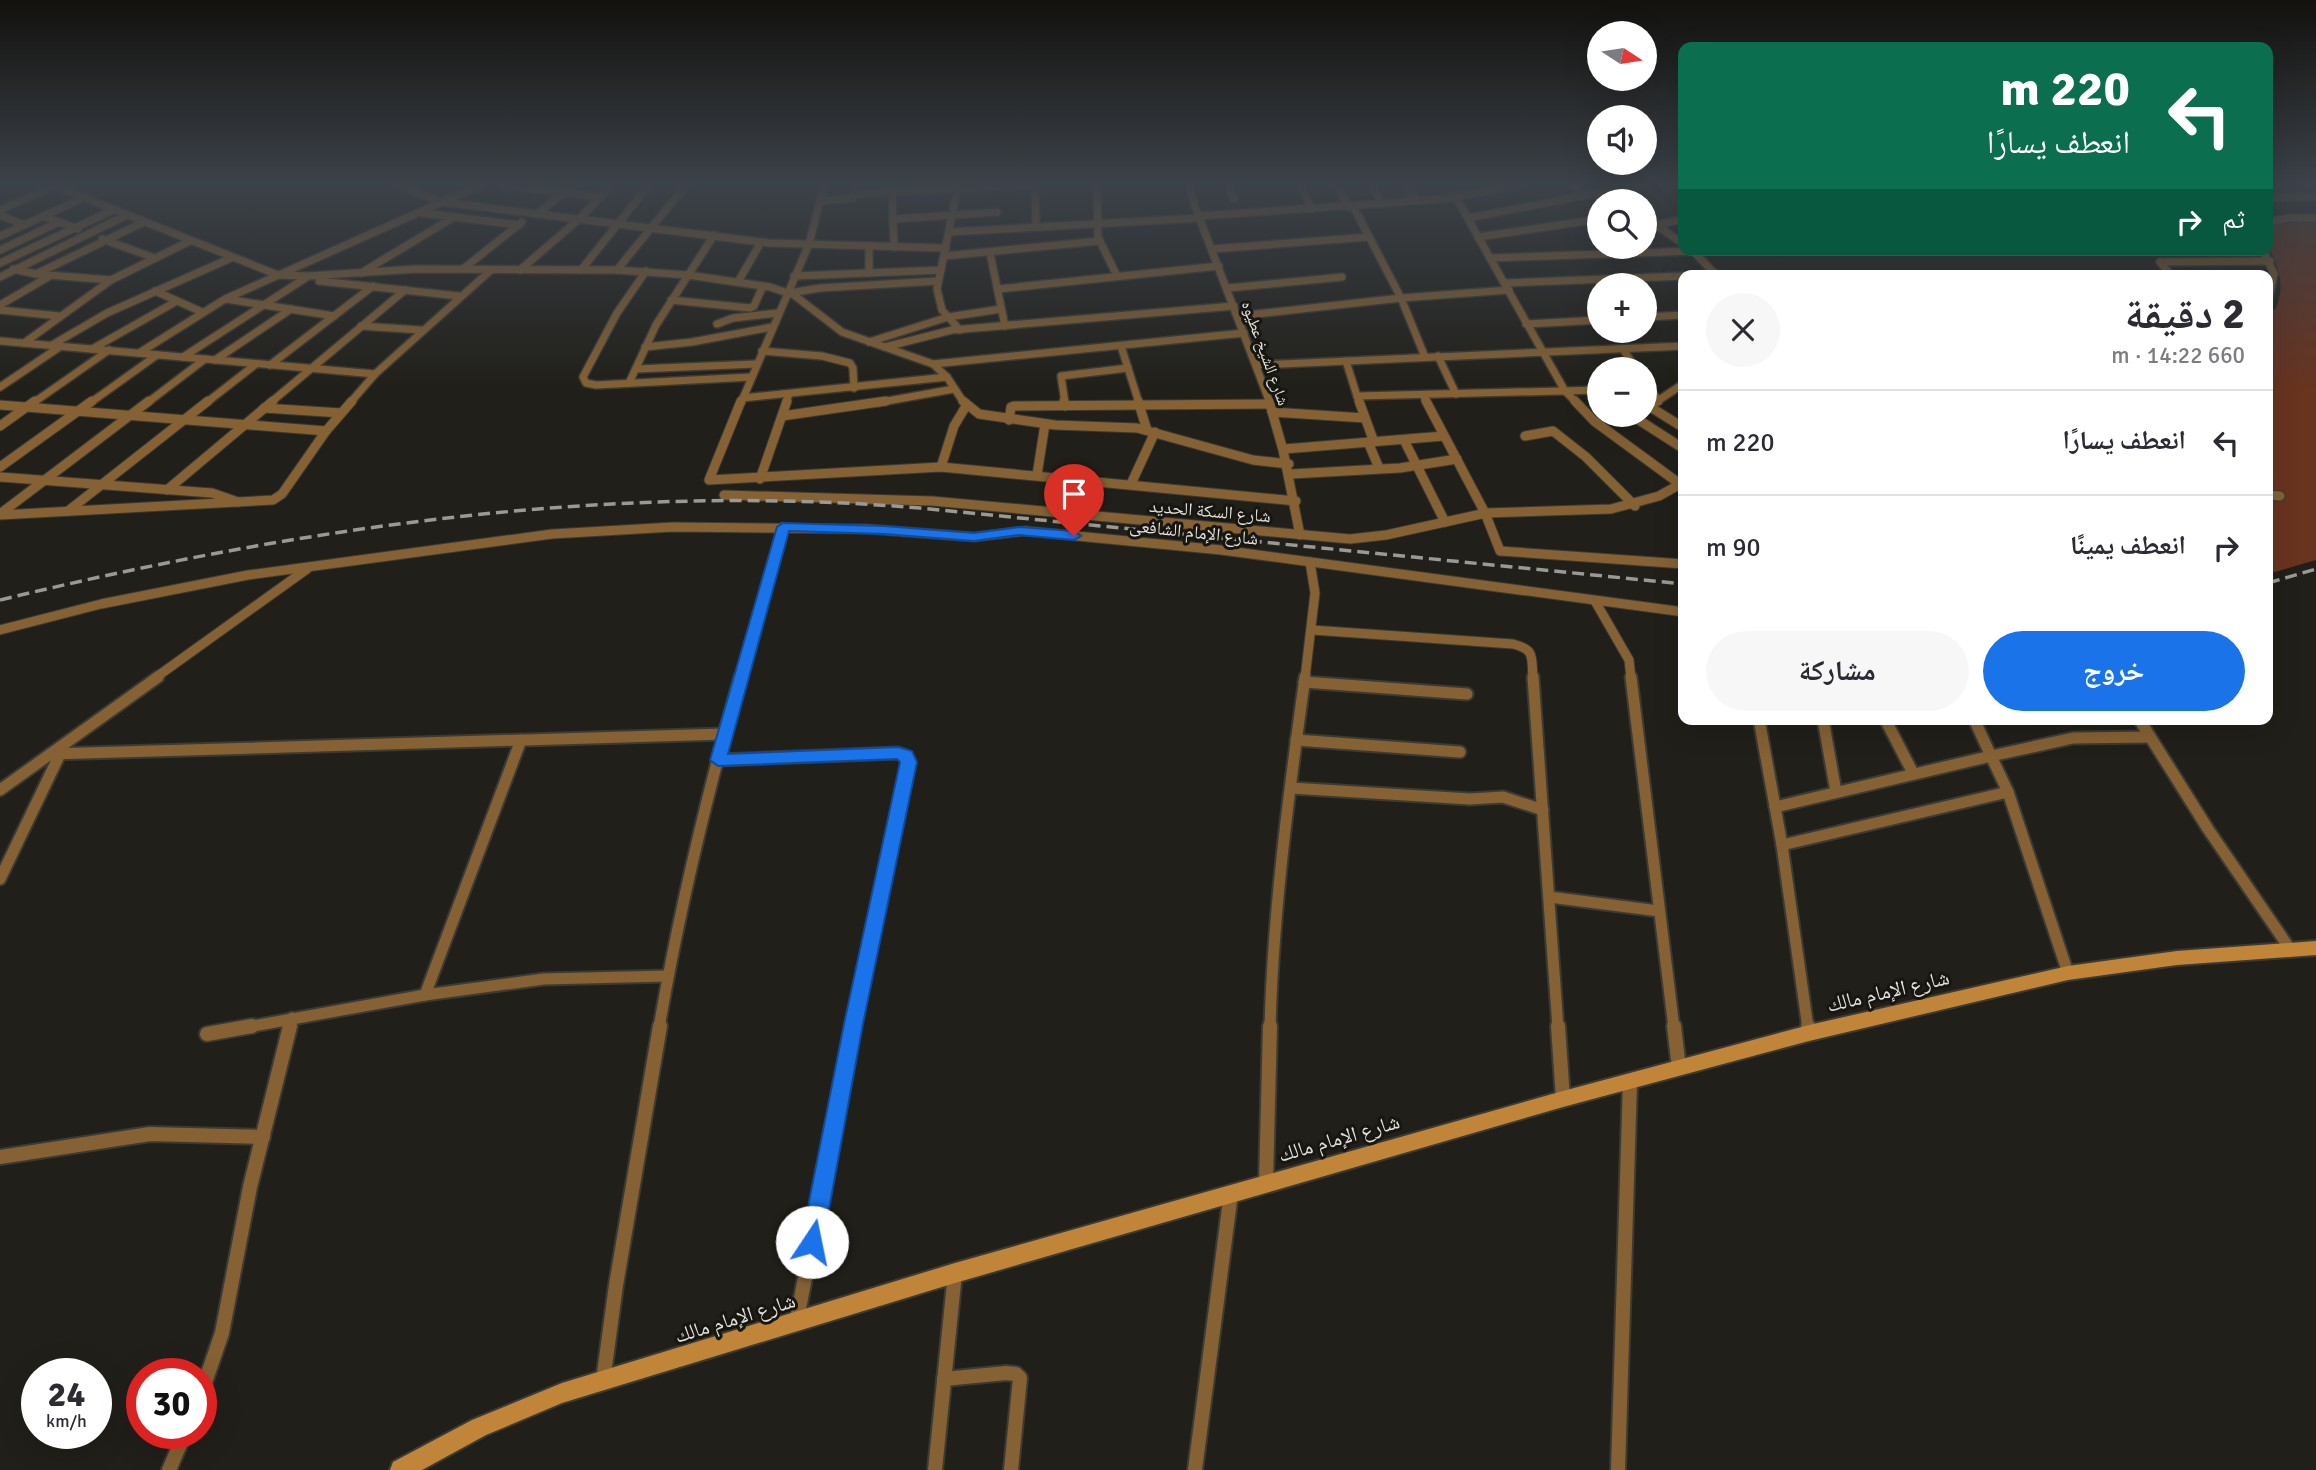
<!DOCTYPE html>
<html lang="ar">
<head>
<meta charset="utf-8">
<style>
  body { margin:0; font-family:Signika,"Noto Naskh Arabic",sans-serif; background:#f7f7f7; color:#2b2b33; direction:rtl; height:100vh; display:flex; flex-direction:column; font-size:26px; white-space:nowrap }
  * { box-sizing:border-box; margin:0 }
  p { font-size:23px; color:#7c7c81 }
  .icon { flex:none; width:38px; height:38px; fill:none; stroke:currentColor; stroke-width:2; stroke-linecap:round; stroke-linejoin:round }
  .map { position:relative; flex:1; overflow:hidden; direction:ltr }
  .details { position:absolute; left:1678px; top:270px; width:595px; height:455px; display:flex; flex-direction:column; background:#fff; border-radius:14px; box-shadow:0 7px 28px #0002; direction:rtl }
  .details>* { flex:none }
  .banner { position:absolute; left:1678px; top:42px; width:595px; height:214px; border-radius:14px; box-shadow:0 7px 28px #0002; direction:rtl; background:#0b6e4f; color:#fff; overflow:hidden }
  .needle { width:46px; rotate:102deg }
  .tools { position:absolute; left:1587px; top:21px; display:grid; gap:14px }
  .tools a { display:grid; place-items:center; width:70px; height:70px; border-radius:50%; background:#fff; box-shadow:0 7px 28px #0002; font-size:35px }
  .speed { position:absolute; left:21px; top:1358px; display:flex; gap:14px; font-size:35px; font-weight:700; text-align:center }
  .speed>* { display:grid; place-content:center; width:91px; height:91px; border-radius:50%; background:#fff; box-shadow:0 7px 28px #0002; line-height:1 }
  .speed small { font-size:18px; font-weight:400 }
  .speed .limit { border:10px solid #d22; background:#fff; color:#111 }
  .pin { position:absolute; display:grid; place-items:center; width:60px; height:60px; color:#fff; margin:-72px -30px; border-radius:50% 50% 50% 0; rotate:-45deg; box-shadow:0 0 7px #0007 }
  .pin .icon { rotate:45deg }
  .me { position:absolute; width:77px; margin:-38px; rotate:11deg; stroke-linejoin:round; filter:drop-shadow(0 0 5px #0008) }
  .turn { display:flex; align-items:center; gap:24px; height:147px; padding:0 28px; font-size:32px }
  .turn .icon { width:91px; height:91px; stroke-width:2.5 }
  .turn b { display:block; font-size:49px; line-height:60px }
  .then { display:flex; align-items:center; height:66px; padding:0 28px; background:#0003; gap:14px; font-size:26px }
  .round { display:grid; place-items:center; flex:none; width:74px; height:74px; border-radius:37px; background:#f7f7f7 }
  .summary { display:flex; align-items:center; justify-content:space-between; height:119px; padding:0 28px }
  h1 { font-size:42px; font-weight:700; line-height:52px }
  .button { display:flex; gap:14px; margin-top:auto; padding:14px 28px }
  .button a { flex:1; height:80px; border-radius:42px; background:#1a73e8; color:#fff; font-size:28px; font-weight:700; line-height:80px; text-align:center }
  .button a+a { background:#f7f7f7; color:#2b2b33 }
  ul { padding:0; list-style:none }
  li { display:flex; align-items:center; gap:21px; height:105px; padding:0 28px; border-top:2px solid #e1e1e2 }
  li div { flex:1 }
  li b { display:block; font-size:26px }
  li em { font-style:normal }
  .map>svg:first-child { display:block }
  .green { fill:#68331f }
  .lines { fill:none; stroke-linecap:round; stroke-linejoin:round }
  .street-far3-casing { stroke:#3b3a34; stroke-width:10 }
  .street-far2-casing { stroke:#3b3a34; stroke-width:11 }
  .street-far1-casing { stroke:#3b3a34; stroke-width:15 }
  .street-casing { stroke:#3b3a34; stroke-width:18 }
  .secondary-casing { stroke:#3b3a34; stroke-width:4 }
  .street-far3 { stroke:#856134; stroke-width:7 }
  .street-far2 { stroke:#856134; stroke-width:9 }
  .street-far1 { stroke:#856134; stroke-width:11 }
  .street { stroke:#856134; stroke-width:14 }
  .secondary { fill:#c08539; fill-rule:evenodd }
  .rail { stroke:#9a9995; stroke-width:3.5; stroke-dasharray:12 6; stroke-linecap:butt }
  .route { fill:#1a73e8; stroke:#114b97; stroke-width:2 }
  .labels { text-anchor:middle; stroke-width:6; stroke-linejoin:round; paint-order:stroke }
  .far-street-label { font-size:16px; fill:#e2e1dd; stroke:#171610 }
  .street-label { font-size:18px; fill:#e2e1dd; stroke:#171610 }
  .near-street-label { font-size:21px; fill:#e2e1dd; stroke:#171610 }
</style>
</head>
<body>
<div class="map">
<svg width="2316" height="1470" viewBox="0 0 2316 1470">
  <rect width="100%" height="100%" fill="#201f19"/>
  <path class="green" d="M2316,221V560L2268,574V308L2275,310C2286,286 2279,270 2269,247C2266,241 2268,232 2268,225Z"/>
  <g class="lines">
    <defs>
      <g id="street-far3">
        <polyline points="53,185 278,275 308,276 416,269 617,270 688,275 770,287 794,295 842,332 933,364 947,377 964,403"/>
        <polyline points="397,185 442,202"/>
        <polyline points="483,185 442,202 769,243 946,248"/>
        <polyline points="500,185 601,197"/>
        <polyline points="958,185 937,289 942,310 960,330"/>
        <polyline points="1035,185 1036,227"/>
        <polyline points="1097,185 1098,237 1117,276"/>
        <polyline points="1190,185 1194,204 1270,403"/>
        <polyline points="1229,185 1234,199"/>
        <polyline points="1300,185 1312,209"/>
        <polyline points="1337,185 1348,207"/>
        <polyline points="1372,185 1382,204"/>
        <polyline points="1406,185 1417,201"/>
        <polyline points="1572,185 1608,201"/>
        <polyline points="2312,185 2316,188"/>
        <polyline points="892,192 894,247"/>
        <polyline points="854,194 1028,185"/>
        <polyline points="1456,197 1490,258"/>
        <polyline points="2268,198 2316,197"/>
        <polyline points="821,201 853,198 855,185"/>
        <polyline points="1353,206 1401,298 1425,357"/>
        <polyline points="0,210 54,186"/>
        <polyline points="422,213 519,225"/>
        <polyline points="537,214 573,185"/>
        <polyline points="0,215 24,225"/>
        <polyline points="43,216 78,229"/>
        <polyline points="1199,216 1442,199 1521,185"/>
        <polyline points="1468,218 1639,185"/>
        <polyline points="1645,218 1684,244"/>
        <polyline points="893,219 997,212"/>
        <polyline points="2268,222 2289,218 2316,218"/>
        <polyline points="1656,225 1684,219"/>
        <polyline points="949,232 1200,218"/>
        <polyline points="0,236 83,198"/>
        <polyline points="1478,237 1600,219"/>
        <polyline points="102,239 152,257"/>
        <polyline points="869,246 869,273"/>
        <polyline points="1212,249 1369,237"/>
        <polyline points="0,250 59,222"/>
        <polyline points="1692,250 1716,275"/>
        <polyline points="2263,250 2274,274 2268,302"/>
        <polyline points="990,253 1005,326"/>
        <polyline points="944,256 1100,241"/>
        <polyline points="2160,262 2270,261"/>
        <polyline points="2160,262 2171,275"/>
        <polyline points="0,263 113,210"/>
        <polyline points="13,269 36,274 111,280"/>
        <polyline points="463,269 522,222"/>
        <polyline points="520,270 579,219 612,185"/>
        <polyline points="581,270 649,185"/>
        <polyline points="617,270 686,185"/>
        <polyline points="646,271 617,313 583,377 586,383 596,385 751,377"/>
        <polyline points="361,273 454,217"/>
        <polyline points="36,274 144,222"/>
        <polyline points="794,276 941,270"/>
        <polyline points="0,277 127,215"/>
        <polyline points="319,281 459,296"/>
        <polyline points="738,282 761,242"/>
        <polyline points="1505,283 1684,276"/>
        <polyline points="1228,288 1342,277"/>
        <polyline points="998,289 1219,266"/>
        <polyline points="155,291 202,312"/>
        <polyline points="790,293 820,288 938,281"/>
        <polyline points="226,299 334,316"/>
        <polyline points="671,300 750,308 754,306 763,286"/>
        <polyline points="0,305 50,276"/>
        <polyline points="0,310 59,316"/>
        <polyline points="1238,316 1401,298 1509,290"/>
        <polyline points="1645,317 1684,315"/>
        <polyline points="717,324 733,318 778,313"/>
        <polyline points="1526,324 1600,320"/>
        <polyline points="361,326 421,330"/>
        <polyline points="0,341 375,374"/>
        <polyline points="869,342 948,317 1001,309"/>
        <polyline points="24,343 111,280 190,241"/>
        <polyline points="52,345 107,313 231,258"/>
        <polyline points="1121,346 1139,403"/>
        <polyline points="645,347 692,342 772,327"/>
        <polyline points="885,347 952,330 1234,306"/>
        <polyline points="92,349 177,301"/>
        <polyline points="1623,349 1636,369"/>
        <polyline points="762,351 822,356 850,363 853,368 854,388"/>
        <polyline points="139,353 225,299 442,202"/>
        <polyline points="1438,356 1456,394"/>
        <polyline points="183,357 307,277"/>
        <polyline points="215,360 291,309"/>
        <polyline points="1346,361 1357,396"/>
        <polyline points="933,364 1244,333"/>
        <polyline points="270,365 373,286"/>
        <polyline points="1256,365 1684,346"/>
        <polyline points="636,369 756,364"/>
        <polyline points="629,383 656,325 714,235"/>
        <polyline points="1645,383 1659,401 1653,403"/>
        <polyline points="0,387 61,346"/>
        <polyline points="1423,395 1427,403"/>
        <polyline points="743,398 947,377"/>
        <polyline points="1659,400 1683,384"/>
        <polyline points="33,403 109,350"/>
        <polyline points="90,403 157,355"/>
        <polyline points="147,403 205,359"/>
        <polyline points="206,403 256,364"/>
        <polyline points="270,403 405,290"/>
        <polyline points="350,403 375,374 491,270"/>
        <polyline points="741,403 809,244 824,185"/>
        <polyline points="786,403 789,394"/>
        <polyline points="876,403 954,389"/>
        <polyline points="1065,403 1061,376 1128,368"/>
        <polyline points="1360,403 1357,396 1600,390"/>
        <polyline points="1577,403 1565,391 1490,258 1694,251"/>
      </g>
      <g id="street-far2">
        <polyline points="741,401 709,480 941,467 1296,501"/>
        <polyline points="963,401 979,414 1055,425 1137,428 1253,460 1289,464"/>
        <polyline points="1064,401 1065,406"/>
        <polyline points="1138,401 1147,430"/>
        <polyline points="1269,401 1283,450 1300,535"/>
        <polyline points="1359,401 1374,442"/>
        <polyline points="1426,401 1485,513 1500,551 1684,564"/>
        <polyline points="1575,401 1594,421 1680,484"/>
        <polyline points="1658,401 1647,405 1684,428"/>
        <polyline points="0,405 326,431"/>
        <polyline points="264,408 341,413"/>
        <polyline points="1272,412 1365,418"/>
        <polyline points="1631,415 1684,449"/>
        <polyline points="782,416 886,401"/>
        <polyline points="1615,418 1622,415"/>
        <polyline points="1009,420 1011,407 1014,406 1270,404"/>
        <polyline points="0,426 35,401"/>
        <polyline points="1525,436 1553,431 1586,457 1635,506"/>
        <polyline points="1404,440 1445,522"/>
        <polyline points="1368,442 1379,468"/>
        <polyline points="1284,449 1444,436"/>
        <polyline points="0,467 92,401"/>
        <polyline points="941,467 954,426 966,406"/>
        <polyline points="1291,474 1400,468 1457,459"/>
        <polyline points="1037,475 1045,424"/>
        <polyline points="0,477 212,493 238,502"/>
        <polyline points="760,479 787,401"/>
        <polyline points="1131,484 1155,432"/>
        <polyline points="167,490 273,401"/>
        <polyline points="724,495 932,501 1350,539 1386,535 1486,513 1611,509 1659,496 1684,482"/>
        <polyline points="2268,495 2280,496"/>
        <polyline points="68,511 208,401"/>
        <polyline points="0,514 149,401"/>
        <polyline points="0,515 273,500 282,494 326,431 352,401"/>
        <polyline points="1595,601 1629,660 1631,678"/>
        <polyline points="0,630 101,604 248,575 552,534 673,527 867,529 974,537 1025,531 1221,550 1684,612"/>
        <path d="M1312,630L1513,644C1536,650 1531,657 1533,678"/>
        <polyline points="155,678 307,569"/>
        <polyline points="740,678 783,527"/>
        <polyline points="1305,678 1315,593 1310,562"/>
      </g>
      <g id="street-far1">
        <polyline points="1533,677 1558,1028"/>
        <polyline points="1631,677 1674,1028"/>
        <polyline points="1304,682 1467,694"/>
        <polyline points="1759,719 1782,845 1808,1028"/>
        <polyline points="1823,719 1836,792"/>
        <polyline points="1885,719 1913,773"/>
        <polyline points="1974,719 1991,756 2073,738 2150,737"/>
        <polyline points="2139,719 2208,829 2290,949"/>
        <polyline points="1296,740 1460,752"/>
        <polyline points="50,754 724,734"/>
        <polyline points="718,760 898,753 906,756 908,762 853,1028"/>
        <polyline points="1291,788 1470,799 1503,797 1543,810"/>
        <polyline points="0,790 158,677"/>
        <polyline points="1775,807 1991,756 2008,792 2068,973"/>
        <polyline points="1782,845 2008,792"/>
        <polyline points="0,879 60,754"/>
        <polyline points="1549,897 1659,911"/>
        <polyline points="425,995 521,740"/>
        <polyline points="242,1028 425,995 544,979 668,976"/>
        <polyline points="290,1028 292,1018"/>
        <path d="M659,1028C679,910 708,791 740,677"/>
        <path d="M1270,1028C1273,911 1289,792 1305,677"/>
      </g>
      <g id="street">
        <polyline points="1558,1026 1563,1099"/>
        <polyline points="1674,1026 1679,1068"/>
        <polyline points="1808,1026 1809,1033"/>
        <polyline points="207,1034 252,1026"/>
        <polyline points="0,1157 150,1134 263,1137"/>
        <polyline points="1266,1182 1270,1026"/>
        <polyline points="796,1324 854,1026"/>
        <polyline points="944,1379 1006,1373 1016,1374 1020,1378 1011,1470"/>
        <polyline points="603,1381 616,1285 660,1026"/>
        <polyline points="201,1394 222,1333 250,1187 290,1026"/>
        <polyline points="169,1470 185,1433"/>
        <polyline points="935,1470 955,1273"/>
        <polyline points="1195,1470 1231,1193"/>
        <polyline points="1618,1470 1630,1082"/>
      </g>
      <polygon id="secondary" points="2316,941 2316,955 2177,965 2068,980 1809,1041 1563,1107 955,1283 562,1403 486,1435 422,1470 390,1470 393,1462 472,1420 562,1383 955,1263 1563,1091 1809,1025 2068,966 2177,951"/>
    </defs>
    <use href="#street-far3" class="street-far3-casing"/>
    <use href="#street-far2" class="street-far2-casing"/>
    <use href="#street-far1" class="street-far1-casing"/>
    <use href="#street" class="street-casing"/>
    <use href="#secondary" class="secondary-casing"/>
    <use href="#street-far3" class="street-far3"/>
    <use href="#street-far2" class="street-far2"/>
    <use href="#street-far1" class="street-far1"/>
    <use href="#street" class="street"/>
    <use href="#secondary" class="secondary"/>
    <g class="rail">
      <polyline points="2268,583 2316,569"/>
      <path d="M0,600C302,527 609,482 920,508L1684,584"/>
    </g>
  </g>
  <linearGradient id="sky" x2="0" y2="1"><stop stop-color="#12110e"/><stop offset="0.47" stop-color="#3c4249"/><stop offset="1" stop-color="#3c4249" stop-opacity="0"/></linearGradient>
  <rect width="2316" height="391" fill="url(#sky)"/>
  <polygon class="route" points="783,523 884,526 974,533 1019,527 1074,531 1081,536 1074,540 1019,535 974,541 884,534 789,531 728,754 898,747 912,751 917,762 863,1024 823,1242 820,1250 812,1253 804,1250 801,1242 844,1024 900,762 897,759 718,766 710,760 777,527"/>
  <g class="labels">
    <g class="far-street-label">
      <text transform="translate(1266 353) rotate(70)" y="6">شارع الشيخ عطيوه</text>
    </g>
    <g class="street-label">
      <text transform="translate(1210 511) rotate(5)" y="6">شارع السكة الحديد</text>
      <text transform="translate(1194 532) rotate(6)" y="6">شارع الإمام الشافعى</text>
    </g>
    <g class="near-street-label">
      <text transform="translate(1888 991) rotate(-13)" y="7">شارع الإمام مالك</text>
      <text transform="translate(1339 1138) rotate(-16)" y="7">شارع الإمام مالك</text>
      <text transform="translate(735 1318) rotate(-17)" y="7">شارع الإمام مالك</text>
    </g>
  </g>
</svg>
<div class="tools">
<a><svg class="needle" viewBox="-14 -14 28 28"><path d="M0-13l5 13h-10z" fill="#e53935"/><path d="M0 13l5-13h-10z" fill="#7c7c81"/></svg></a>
<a><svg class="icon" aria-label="sound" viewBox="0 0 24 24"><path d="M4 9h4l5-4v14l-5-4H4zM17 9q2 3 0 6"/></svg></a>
<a><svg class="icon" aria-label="search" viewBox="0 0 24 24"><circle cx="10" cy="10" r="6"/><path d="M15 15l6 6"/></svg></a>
<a>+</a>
<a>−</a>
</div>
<div class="speed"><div>24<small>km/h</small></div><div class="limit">30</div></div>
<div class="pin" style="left:1074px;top:536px;background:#d93025"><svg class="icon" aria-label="arrive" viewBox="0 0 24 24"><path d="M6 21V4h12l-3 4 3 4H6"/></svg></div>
<svg class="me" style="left:812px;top:1242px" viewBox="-20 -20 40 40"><circle r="19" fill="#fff"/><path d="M0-13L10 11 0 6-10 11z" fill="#1a73e8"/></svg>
<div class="banner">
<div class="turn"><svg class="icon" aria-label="left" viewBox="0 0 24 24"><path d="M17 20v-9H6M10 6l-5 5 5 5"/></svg><div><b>220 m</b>انعطف يسارًا</div></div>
<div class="then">ثم<svg class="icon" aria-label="right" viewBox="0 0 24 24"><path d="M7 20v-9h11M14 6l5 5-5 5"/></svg></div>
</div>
<section class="details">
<div class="summary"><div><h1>2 دقيقة</h1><p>660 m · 14:22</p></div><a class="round"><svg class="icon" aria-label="close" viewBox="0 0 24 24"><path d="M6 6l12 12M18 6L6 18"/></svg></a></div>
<ul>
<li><svg class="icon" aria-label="left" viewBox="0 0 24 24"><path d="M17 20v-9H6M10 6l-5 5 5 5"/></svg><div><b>انعطف يسارًا</b></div><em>220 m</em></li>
<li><svg class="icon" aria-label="right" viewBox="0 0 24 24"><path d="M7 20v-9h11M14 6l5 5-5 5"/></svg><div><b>انعطف يمينًا</b></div><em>90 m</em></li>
</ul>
<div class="button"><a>خروج</a><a>مشاركة</a></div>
</section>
</div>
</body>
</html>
